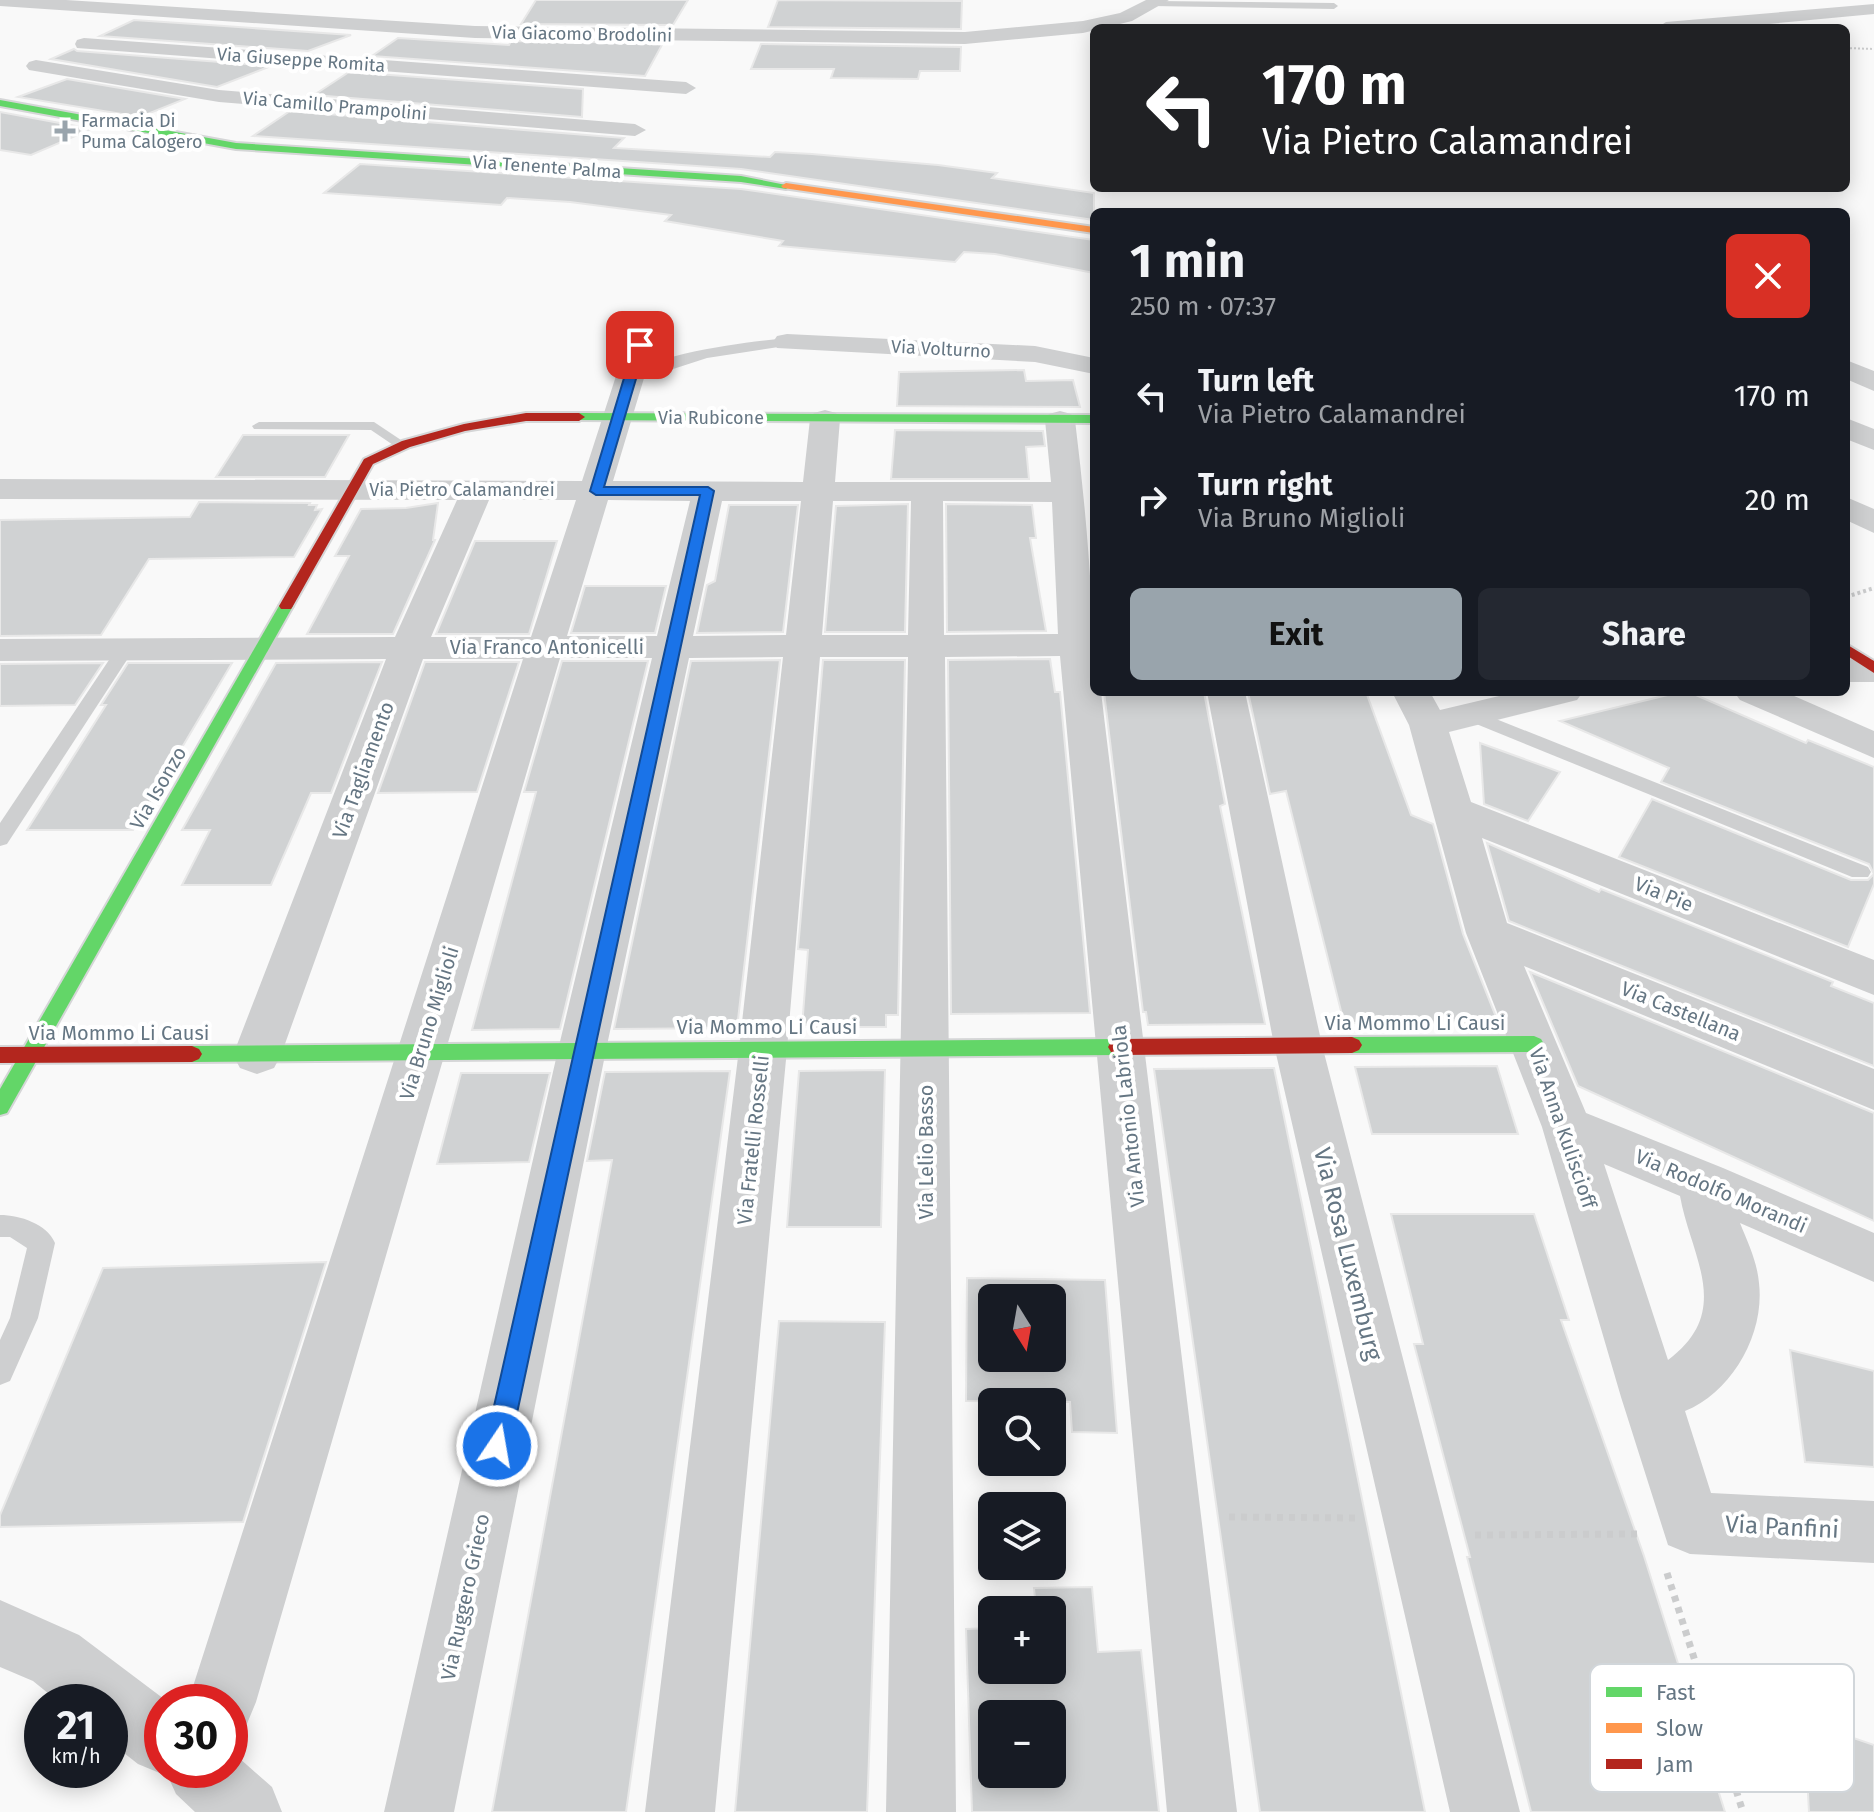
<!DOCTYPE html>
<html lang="en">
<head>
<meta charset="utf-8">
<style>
  body { margin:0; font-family:"Fira Sans",sans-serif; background:#242831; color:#f1f3f6; height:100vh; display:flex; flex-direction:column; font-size:30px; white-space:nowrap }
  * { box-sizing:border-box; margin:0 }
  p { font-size:26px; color:#9ea1a6 }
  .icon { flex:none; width:44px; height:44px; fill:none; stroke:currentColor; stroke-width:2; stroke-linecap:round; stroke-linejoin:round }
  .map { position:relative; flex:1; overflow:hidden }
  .sheet { position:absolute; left:1090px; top:208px; width:760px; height:488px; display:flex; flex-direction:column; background:#171b24; border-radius:12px; box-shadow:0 4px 20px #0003 }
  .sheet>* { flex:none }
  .hud { position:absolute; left:1090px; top:24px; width:760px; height:168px; border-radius:12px; box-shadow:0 4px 20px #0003; background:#202124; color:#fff; overflow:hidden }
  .needle { width:52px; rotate:169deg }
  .buttons { position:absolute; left:978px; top:1284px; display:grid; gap:16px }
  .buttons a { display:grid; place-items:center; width:88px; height:88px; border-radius:12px; background:#171b24; box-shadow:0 4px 20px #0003; font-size:40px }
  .speed { position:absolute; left:24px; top:1684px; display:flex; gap:16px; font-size:40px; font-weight:700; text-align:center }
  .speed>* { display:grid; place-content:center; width:104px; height:104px; border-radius:50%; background:#171b24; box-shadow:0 4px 20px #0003; line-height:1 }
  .speed small { font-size:20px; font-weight:400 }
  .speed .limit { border:12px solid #d22; background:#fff; color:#111 }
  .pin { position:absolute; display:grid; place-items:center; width:68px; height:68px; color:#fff; margin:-34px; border-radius:16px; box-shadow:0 4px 12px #0006 }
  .me { position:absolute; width:88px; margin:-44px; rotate:12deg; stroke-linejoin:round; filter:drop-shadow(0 0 6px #0008) }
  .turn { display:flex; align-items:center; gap:28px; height:168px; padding:0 40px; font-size:36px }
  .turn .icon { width:104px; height:104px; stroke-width:2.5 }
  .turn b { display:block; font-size:56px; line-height:68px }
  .round { display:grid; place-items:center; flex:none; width:84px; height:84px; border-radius:12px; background:#242831 }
  .overview { display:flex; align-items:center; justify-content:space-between; height:136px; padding:0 40px }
  h1 { font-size:48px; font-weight:700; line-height:60px }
  .button { display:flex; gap:16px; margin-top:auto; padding:16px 40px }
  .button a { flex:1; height:92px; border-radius:12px; background:#99a4ac; color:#111; font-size:32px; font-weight:700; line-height:92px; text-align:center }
  .button a+a { background:#242831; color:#f1f3f6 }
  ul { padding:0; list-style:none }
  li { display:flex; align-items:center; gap:24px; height:104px; padding:0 40px }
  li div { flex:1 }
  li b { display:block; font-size:30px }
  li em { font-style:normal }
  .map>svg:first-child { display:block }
  .building { fill:#d0d2d3; stroke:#e8e8e8; stroke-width:2; fill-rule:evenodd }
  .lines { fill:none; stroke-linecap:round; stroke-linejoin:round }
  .fast-casing { stroke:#d5d6d7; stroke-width:4 }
  .slow-casing { stroke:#d5d6d7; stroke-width:4 }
  .jam-casing { stroke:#d5d6d7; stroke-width:4 }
  .path-far2 { stroke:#cbcccd; stroke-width:2; stroke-dasharray:2 2; stroke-linecap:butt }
  .path-far1 { stroke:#cbcccd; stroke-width:4; stroke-dasharray:3 3; stroke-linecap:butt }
  .path { stroke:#cbcccd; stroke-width:7; stroke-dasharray:6 6; stroke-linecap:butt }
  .lane { fill:#cecfd0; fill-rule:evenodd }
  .street { fill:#cecfd0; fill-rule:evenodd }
  .fast { fill:#63d668; fill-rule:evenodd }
  .slow { fill:#ff974d; fill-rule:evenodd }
  .jam { fill:#b3261e; fill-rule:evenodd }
  .route { fill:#1a73e8; stroke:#114b97; stroke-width:2 }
  .poi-dot { fill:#99a4ac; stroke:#fff; stroke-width:3 }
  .labels { text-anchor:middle; stroke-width:8; stroke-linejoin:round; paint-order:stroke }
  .far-street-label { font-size:18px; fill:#657683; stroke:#fff }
  .far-poi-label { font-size:18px; fill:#657683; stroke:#fff; text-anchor:start }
  .street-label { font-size:20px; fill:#657683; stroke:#fff }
  .near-street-label { font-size:24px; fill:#657683; stroke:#fff }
  .key { fill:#fff; stroke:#d1d6da; stroke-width:2 }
  .key-label { font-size:22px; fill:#657683 }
</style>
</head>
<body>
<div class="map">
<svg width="1874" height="1812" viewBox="0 0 1874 1812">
  <rect width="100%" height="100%" fill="#f9f9f9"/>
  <g class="building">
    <polygon points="536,0 688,0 673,25 521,24"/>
    <polygon points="778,0 962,1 961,29 768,27"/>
    <polygon points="134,20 224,26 351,35 308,51 100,36"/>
    <polygon points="398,38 509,45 511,41 663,43 645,76 372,56"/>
    <polygon points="761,44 961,47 960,71 920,71 918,79 831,78 834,69 751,69"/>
    <polygon points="74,49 77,51 271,66 217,87 51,59"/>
    <polygon points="349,72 583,89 582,117 314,95"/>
    <polygon points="67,79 185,99 140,117 18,97"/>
    <polygon points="290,111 624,138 614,148 770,157 775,152 812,154 938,165 997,173 992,178 1094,193 1094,220 741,169 253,136"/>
    <polygon points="0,112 92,129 31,155 0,150"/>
    <polygon points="360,164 741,189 1094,240 1094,273 995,254 964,252 955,262 779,246 783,241 665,221 671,215 570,202 507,198 501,205 324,193"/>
    <polygon points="1024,370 1026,381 1073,380 1080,407 897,406 899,372"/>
    <polygon points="895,430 1043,431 1045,446 1026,447 1029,479 891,479"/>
    <polygon points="243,435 349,435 325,477 216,477"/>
    <polygon points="199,502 310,503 309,505 317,505 315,510 322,509 294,557 149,559 101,635 0,636 0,520 190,517"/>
    <polygon points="438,503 433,540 435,540 393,634 307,634 349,556 335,556 361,509 406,508"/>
    <polygon points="908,504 905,632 825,632 836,506"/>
    <polygon points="946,504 1032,505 1036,538 1030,538 1046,631 947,632"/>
    <polygon points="729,505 798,505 783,632 697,633 707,585 715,581"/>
    <polygon points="475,541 557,541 529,634 436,634"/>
    <polygon points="585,586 666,586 655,633 571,633"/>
    <polygon points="1050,659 1055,692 1060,692 1090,1013 951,1014 948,660"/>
    <polygon points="780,660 737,1028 614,1029 691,661"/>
    <polygon points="823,660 905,660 898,1015 886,1015 886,1027 802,1027 808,950 798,949"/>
    <polygon points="562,661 648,661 560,1029 472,1030 536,792 524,792"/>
    <polygon points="382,662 331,793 311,793 271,885 182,885 210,830 182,830 276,663"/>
    <polygon points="425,662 519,662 477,792 378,793"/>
    <polygon points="103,663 75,705 0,706 0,664"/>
    <polygon points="128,663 232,663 133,830 27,830 106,705 101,705"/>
    <polygon points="1104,692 1204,692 1225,804 1220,806 1265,1024 1148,1025 1146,1012 1143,1012"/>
    <polygon points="1248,692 1366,692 1411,815 1433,824 1463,934 1498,1022 1344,1023 1286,791 1270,794"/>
    <polygon points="1680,692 1689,692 1806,743 1808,740 1874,767 1874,884 1848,947 1619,857 1652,799 1851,880 1868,880 1874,874 1869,864 1661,782 1669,768 1560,721"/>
    <polygon points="1480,743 1560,772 1528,821 1484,804"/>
    <polygon points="1487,843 1599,892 1601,889 1833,982 1831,986 1874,1003 1874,1066 1509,921"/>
    <polygon points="1530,972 1874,1113 1874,1221 1578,1086"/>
    <polygon points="1497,1066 1518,1134 1372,1134 1355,1067"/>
    <polygon points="1274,1068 1341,1395 1425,1812 1260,1812 1154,1069"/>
    <polygon points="885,1070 881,1227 787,1227 799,1071"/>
    <polygon points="730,1071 626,1812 492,1812 612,1160 587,1161 605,1072"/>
    <polygon points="461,1073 550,1073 529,1162 437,1164"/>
    <polygon points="1391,1214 1534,1214 1569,1320 1561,1320 1644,1556 1725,1812 1531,1812 1467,1557 1470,1557 1414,1344 1423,1344"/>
    <polygon points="326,1262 243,1522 0,1527 0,1515 103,1268"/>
    <path d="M967,1278L1105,1280L1117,1433L1072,1432L1070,1402L966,1401ZM992,1298H1052V1358H992Z"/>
    <polygon points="779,1321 885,1322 867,1812 735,1812"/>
    <polygon points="1790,1350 1874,1371 1874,1467 1805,1462"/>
    <path d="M1092,1587L1098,1652L1141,1650L1159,1812H972L966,1629L992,1628V1670H1052V1610H1036L1034,1588ZM992,1714H1052V1774H992Z"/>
    <polygon points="1804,1721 1874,1745 1874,1812 1809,1812"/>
  </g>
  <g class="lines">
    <defs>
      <g id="fast">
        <polygon points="0,100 236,143 741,176 791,186 786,189 741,182 236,149 0,106"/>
        <polygon points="579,413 1094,415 1094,423 575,420 573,417"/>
        <polygon points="286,602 293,606 7,1113 0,1115 0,1089 279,606"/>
        <polygon points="1534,1036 1541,1039 1544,1044 1541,1049 1534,1052 1352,1053 1345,1050 1342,1045 1345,1040 1352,1037"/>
        <polygon points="1118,1039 1125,1042 1128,1047 1125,1052 1118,1055 192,1062 185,1059 182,1054 185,1049 192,1046"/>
      </g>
      <polygon id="slow" points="786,183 1094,227 1094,233 783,188 781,186"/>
      <g id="jam">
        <polygon points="526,413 579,413 585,417 579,421 526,421 465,431 410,447 373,464 293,606 291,609 281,609 279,606 364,459 402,441 464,424"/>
        <polygon points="1846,644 1874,661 1874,673 1846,655"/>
        <polygon points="1352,1037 1359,1040 1362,1045 1359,1050 1352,1053 1118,1055 1111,1052 1108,1047 1111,1042 1118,1039"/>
        <polygon points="192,1046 199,1049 202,1054 199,1059 192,1062 0,1063 0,1047"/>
      </g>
    </defs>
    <use href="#fast" class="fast-casing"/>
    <use href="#slow" class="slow-casing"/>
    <use href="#jam" class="jam-casing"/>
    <polyline class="path-far2" points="1846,48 1874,49"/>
    <polyline class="path-far1" points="1846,597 1874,588"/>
    <g class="path">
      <polyline points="1229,1517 1355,1518"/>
      <polyline points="1475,1535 1637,1534"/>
      <polyline points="1667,1573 1743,1812"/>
    </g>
    <g class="lane">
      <polygon points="1156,1 1334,3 1338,6 1334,9 1153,6"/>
      <path d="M787,338L794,342L792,345L707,358L630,383L623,379C652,353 747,342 787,338Z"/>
      <polygon points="259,422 374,422 407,444 399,449 371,430 254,429 252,426"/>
      <polygon points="125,644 134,649 7,844 0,846 0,823 119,645"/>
      <polygon points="1471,709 1868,867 1871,872 1868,877 1852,877 1464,719 1461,715"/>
      <path d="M0,1215C20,1215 47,1224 55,1243L38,1318L10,1381L0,1385V1340L10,1318L27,1248L10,1237H0Z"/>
    </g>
    <g class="street">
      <polygon points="0,0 66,0 475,26 965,32 1083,21 1120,13 1146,0 1169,0 1132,21 1083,33 965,44 475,38 0,6"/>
      <polygon points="1874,4 1874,14 1726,28 1657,28 1666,22"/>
      <polygon points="84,38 686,82 696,88 686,94 77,48 75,44 77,40"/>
      <polygon points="36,60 219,90 635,124 646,130 635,136 219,102 29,70 26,66 29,62"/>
      <polygon points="787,334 1035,346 1094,358 1094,374 1035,362 777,348 773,342 777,336"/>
      <path d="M640,337L650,339L654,345L613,481L803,482L810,419L814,413L825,410L836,413L840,419L835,482H1051L1045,420L1049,414L1060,411L1071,414L1075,420C1086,510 1094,601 1094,692H1101L1237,1812H1167L1060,656L945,657L956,1812H886L908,657H820L787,1049L715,1812H645L739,1049L783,657L689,658L606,1050L454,1812H384L558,1050L652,658H560L256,1702L246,1726L230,1732V1702H188L523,659H423L281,1055L274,1068L257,1074L240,1068L233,1055L386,659L0,661V639L395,637L457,500L0,499V479L582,481L626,345L630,339ZM489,500H576L531,637H431ZM608,500L690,501L657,636H567ZM722,501H801L786,635L693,636ZM833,501H911L908,635H822ZM943,501L1052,502L1058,634L944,635Z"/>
      <polygon points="1846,360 1874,371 1874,391 1846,379"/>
      <polygon points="1846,418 1874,429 1874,450 1846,439"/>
      <polygon points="1846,497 1874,509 1874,533 1846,520"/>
      <rect x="1846" y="660" width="28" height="22"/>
      <polygon points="1207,692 1245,692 1322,1045 1520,1812 1450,1812 1274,1045"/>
      <path d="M1392,692H1430L1440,710L1516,692H1583L1577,700L1449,732L1471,802L1874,960V995L1482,838L1507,923L1874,1069V1110L1524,966L1586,1113L1723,1168L1874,1233V1282L1740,1223C1748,1243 1757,1261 1759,1283C1765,1334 1732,1392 1685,1411L1711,1493L1874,1501V1563L1690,1554L1668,1545L1621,1397L1542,1127L1466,933L1409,725ZM1604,1164L1680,1196C1691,1257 1734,1311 1668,1360Z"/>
      <polygon points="1734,692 1785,692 1874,731 1874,758 1740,700"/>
      <polygon points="0,1600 79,1635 168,1702 162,1702 162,1770 230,1770 230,1750 272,1787 282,1812 195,1812 176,1794 166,1772 162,1774 138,1764 110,1742 110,1702 59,1702 33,1681 0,1667"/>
    </g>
    <use href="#fast" class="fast"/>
    <use href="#slow" class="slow"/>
    <use href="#jam" class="jam"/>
  </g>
  <polygon class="route" points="640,342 646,345 604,487 708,487 714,491 510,1446 506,1455 497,1458 489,1455 485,1446 700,495 596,495 590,491 634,345"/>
  <path class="poi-dot" d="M61 119h8v8h8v8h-8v8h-8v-8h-8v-8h8z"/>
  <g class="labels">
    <g class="far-street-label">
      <text transform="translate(582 34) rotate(1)" y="6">Via Giacomo Brodolini</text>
      <text transform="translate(301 60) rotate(4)" y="6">Via Giuseppe Romita</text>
      <text transform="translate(335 106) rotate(5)" y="6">Via Camillo Prampolini</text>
      <text transform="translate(547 167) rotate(4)" y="6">Via Tenente Palma</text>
      <text transform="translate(941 349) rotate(3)" y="6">Via Volturno</text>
      <text x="711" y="424">Via Rubicone</text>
      <text x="462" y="496">Via Pietro Calamandrei</text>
    </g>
    <g class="far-poi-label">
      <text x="81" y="127">Farmacia Di<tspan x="81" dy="21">Puma Calogero</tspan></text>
    </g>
    <g class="street-label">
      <text x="547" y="654">Via Franco Antonicelli</text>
      <text transform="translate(363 770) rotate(-70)" y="7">Via Tagliamento</text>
      <text transform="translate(158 788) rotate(-60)" y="7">Via Isonzo</text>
      <text transform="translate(1664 894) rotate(22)" y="7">Via Pie</text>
      <text transform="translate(1681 1011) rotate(22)" y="7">Via Castellana</text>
      <text transform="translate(429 1023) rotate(-73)" y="7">Via Bruno Miglioli</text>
      <text x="1415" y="1030">Via Mommo Li Causi</text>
      <text x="767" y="1034">Via Mommo Li Causi</text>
      <text x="119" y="1040">Via Mommo Li Causi</text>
      <text transform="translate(1128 1116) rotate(-96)" y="7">Via Antonio Labriola</text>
      <text transform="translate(1563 1128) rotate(71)" y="7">Via Anna Kuliscioff</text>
      <text transform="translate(753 1140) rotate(-84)" y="7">Via Fratelli Rosselli</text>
      <text transform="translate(926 1152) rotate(-90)" y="7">Via Lelio Basso</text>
      <text transform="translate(1721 1191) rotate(23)" y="7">Via Rodolfo Morandi</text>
      <text transform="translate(465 1597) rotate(-78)" y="7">Via Ruggero Grieco</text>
    </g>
    <g class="near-street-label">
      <text transform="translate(1348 1254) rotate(76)" y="8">Via Rosa Luxemburg</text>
      <text transform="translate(1782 1527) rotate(3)" y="8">Via Panfini</text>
    </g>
  </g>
  <rect x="1590" y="1664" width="264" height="128" rx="12" class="key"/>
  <rect x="1606" y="1687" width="36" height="10" fill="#63d668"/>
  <rect x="1606" y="1723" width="36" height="10" fill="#ff974d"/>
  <rect x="1606" y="1759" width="36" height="10" fill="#b3261e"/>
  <g class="key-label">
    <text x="1656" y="1700">Fast</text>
    <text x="1656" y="1736">Slow</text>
    <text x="1656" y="1772">Jam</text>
  </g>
</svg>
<div class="buttons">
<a><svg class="needle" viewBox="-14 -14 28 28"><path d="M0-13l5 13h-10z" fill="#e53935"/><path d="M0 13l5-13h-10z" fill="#9ea1a6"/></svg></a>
<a><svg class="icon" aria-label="search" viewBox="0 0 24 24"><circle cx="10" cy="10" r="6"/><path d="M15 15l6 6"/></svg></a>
<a><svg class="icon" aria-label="layers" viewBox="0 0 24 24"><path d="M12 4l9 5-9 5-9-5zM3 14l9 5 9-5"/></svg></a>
<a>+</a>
<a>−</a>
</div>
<div class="speed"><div>21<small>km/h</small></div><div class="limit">30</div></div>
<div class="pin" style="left:640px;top:345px;background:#d93025"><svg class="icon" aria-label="arrive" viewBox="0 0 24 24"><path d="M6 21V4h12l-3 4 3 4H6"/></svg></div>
<svg class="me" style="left:497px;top:1446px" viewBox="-20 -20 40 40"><circle r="17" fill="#1a73e8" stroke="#fff" stroke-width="3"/><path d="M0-11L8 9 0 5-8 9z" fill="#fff"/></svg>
<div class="hud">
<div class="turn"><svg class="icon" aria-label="left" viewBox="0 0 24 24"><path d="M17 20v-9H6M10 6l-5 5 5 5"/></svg><div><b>170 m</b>Via Pietro Calamandrei</div></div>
</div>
<section class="sheet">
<div class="overview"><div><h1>1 min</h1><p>250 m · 07:37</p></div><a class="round" style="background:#d93025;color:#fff"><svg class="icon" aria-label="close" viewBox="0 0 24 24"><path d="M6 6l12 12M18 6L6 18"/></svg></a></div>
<ul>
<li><svg class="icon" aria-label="left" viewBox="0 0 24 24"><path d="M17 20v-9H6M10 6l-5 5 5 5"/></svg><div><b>Turn left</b><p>Via Pietro Calamandrei</p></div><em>170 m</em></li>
<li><svg class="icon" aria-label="right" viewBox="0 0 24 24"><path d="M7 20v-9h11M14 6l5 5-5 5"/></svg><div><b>Turn right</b><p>Via Bruno Miglioli</p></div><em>20 m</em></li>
</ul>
<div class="button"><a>Exit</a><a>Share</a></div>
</section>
</div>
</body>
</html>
